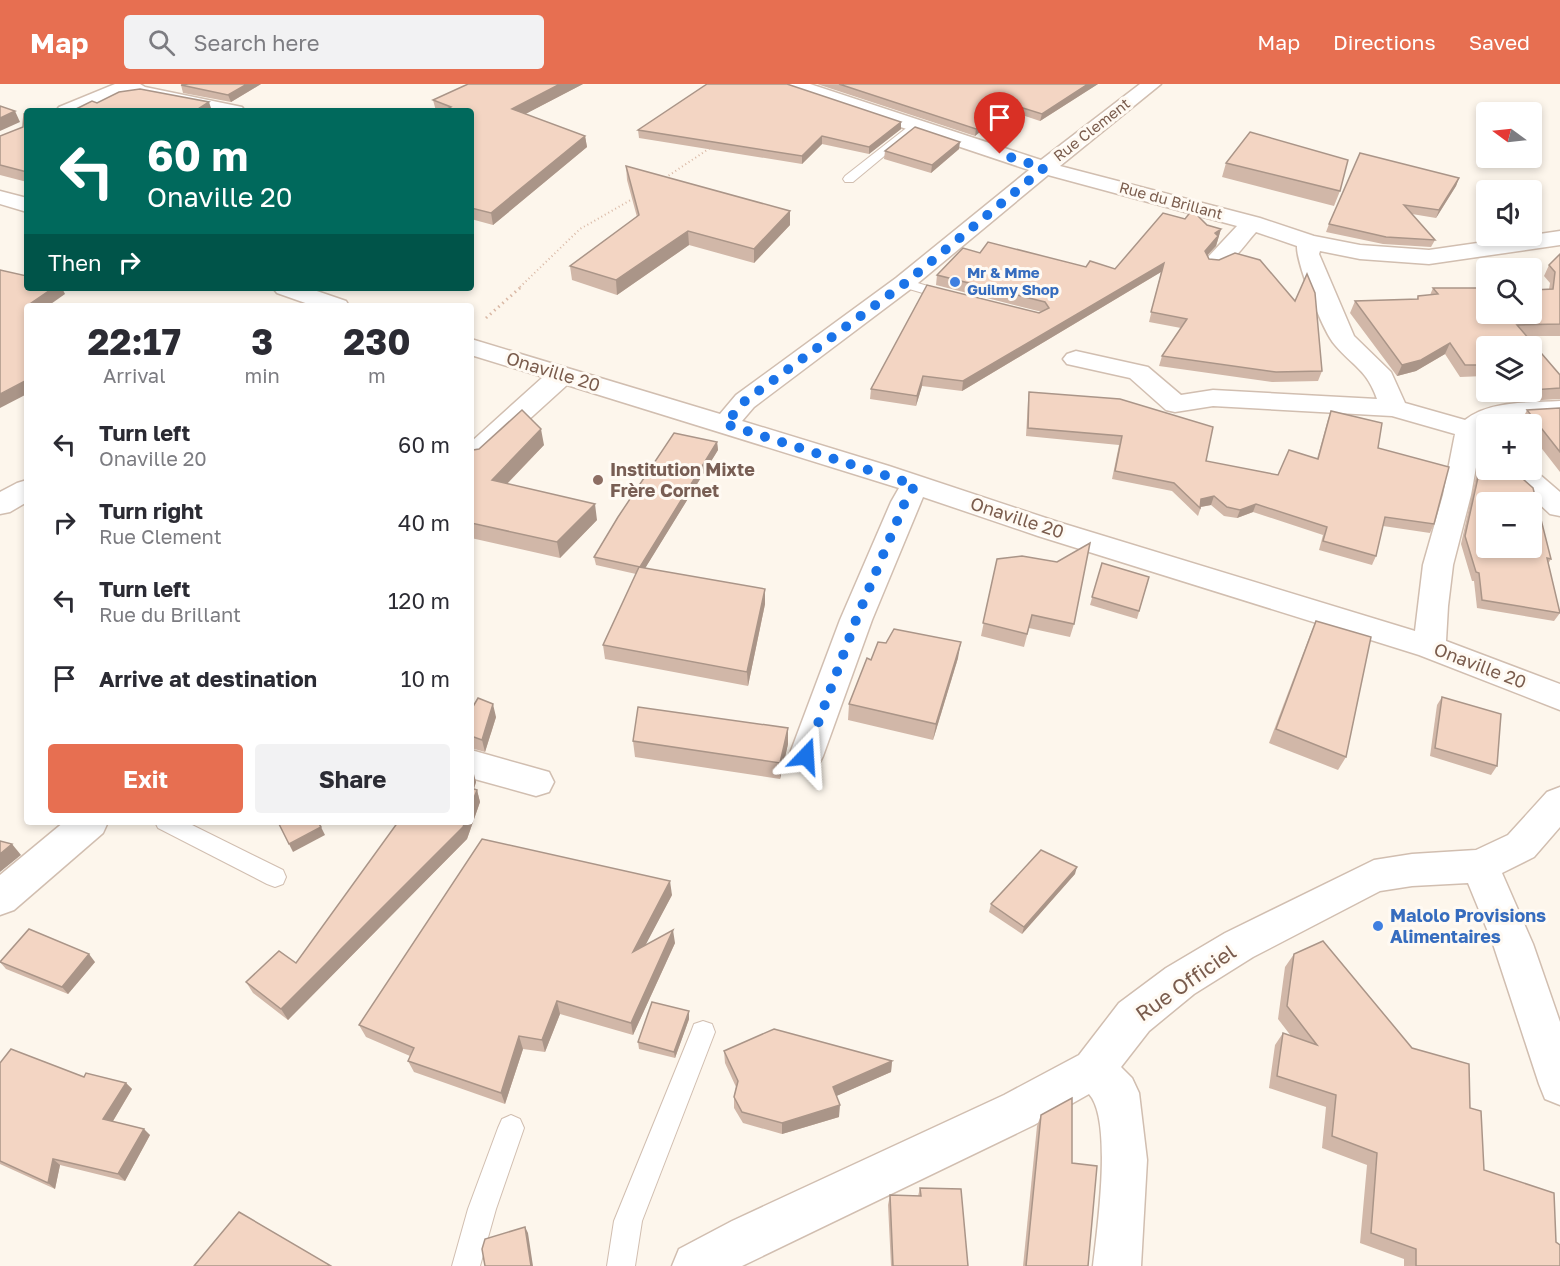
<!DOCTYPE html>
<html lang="en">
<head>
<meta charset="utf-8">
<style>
  body { margin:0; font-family:"Golos Text",sans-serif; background:#f2f2f3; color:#2b2b33; height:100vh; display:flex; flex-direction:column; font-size:22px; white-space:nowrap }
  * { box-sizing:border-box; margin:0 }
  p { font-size:20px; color:#7c7c81 }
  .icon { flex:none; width:33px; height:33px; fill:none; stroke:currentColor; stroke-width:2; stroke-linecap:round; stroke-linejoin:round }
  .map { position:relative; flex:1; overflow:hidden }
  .side { position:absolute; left:24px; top:219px; width:450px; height:522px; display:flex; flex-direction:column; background:#fff; border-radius:6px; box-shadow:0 3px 9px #0003 }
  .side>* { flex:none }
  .guide { position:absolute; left:24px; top:24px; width:450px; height:183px; border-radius:6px; box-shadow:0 3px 9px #0003; background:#00695c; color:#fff; overflow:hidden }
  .needle { width:39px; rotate:285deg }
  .tools { position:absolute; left:1476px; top:18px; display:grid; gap:12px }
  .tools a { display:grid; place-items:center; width:66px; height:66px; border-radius:6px; background:#fff; box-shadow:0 3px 9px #0003; font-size:30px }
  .pin { position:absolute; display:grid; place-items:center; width:51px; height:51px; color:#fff; margin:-62px -26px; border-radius:50% 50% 50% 0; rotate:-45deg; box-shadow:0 0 6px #0007 }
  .pin .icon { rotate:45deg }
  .me { position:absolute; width:66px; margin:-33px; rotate:20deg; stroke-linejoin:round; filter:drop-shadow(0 0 4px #0008) }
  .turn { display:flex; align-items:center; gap:21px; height:126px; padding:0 24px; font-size:27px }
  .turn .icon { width:78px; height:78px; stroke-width:2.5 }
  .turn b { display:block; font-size:42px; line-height:51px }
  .then { display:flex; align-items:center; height:57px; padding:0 24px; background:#0003; gap:12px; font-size:22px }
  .eta { display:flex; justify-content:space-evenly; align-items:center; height:102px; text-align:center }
  .eta b { font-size:36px; font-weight:700; line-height:42px }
  .cta { display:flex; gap:12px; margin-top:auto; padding:12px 24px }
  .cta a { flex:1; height:69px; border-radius:6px; background:#e76f51; color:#fff; font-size:24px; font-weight:700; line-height:69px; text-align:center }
  .cta a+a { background:#f2f2f3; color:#2b2b33 }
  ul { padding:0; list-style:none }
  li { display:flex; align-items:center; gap:18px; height:78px; padding:0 24px }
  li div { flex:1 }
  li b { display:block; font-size:22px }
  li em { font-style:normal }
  header { display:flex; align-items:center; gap:36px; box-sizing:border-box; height:84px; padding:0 30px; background:#e76f51; color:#fff }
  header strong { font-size:28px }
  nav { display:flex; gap:33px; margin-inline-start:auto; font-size:21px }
  .search { width:420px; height:54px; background:#f2f2f3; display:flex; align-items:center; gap:15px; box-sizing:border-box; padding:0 21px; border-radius:6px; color:#7c7c81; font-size:22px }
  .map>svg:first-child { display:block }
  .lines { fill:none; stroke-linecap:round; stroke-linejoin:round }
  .service-casing { stroke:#d1beb0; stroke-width:2 }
  .minor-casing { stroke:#d1beb0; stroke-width:3 }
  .path-far1 { stroke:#d9b8a5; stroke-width:2; stroke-dasharray:1 3; stroke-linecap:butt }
  .path { stroke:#d9b8a5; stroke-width:3; stroke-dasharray:1.5 4; stroke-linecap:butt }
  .service { fill:#fff; fill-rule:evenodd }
  .minor { fill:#fff; fill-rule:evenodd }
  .wall { fill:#d1b7a8 }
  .shaded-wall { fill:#aa9588 }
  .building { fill:#f3d5c3; stroke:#aa9588; stroke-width:1.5; fill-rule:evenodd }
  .route { stroke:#1a73e8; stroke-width:10; stroke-dasharray:0 18 }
  .shop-dot { fill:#3f7fe0; stroke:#fffaf3; stroke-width:2 }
  .education-dot { fill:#8d6e63; stroke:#fffaf3; stroke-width:2 }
  .labels { text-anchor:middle; stroke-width:6; stroke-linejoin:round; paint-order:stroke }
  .far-street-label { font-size:15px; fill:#7a5c4d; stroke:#fffaf3 }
  .far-shop-label { font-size:15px; font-weight:bold; fill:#366cbe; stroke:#fffaf3; text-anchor:start }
  .street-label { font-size:18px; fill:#7a5c4d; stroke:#fffaf3 }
  .education-label { font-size:18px; font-weight:bold; fill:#785e54; stroke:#fffaf3; text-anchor:start }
  .shop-label { font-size:18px; font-weight:bold; fill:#366cbe; stroke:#fffaf3; text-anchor:start }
  .near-street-label { font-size:21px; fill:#7a5c4d; stroke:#fffaf3 }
</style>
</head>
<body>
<header>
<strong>Map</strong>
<div class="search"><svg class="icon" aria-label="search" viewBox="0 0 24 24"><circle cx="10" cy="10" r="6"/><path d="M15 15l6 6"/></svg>Search here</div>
<nav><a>Map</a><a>Directions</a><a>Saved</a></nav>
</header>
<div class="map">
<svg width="1560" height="1182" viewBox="0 0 1560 1182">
  <rect width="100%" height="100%" fill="#fdf6ec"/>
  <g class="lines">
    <defs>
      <g id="service">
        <polygon points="914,38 920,42 918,44 853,98 845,98 843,95 845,92"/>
        <polygon points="904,195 955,210 957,213 950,217 899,202 897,199"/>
        <polygon points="155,738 186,738 283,786 286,793 283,800 275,803 267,800 158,744"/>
        <polygon points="703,937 712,940 715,948 642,1137 635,1182 607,1182 614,1137 691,948 694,940"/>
        <polygon points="511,1031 520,1035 524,1044 496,1125 480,1182 452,1182 468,1125 498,1044 502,1035"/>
      </g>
      <g id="minor">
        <polygon points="115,0 140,0 145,3 242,23 245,27 206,27 126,9 83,27 56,27 59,23"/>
        <path d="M782,0H810L1041,76L1140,0H1161L1060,82L1260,134L1314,152L1360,161L1429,166L1560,147V161L1429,180L1360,175L1320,167L1319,170L1354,252L1391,288L1405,319L1465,336C1490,316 1530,319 1560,317V333L1524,335L1486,340V362L1480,361L1471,411L1453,481L1448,522L1446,557L1560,600V626L1419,571L1038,452L923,413L872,536L823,672L818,682L806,686L794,682L789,672L840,536L891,418L899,404L567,301L481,379L471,382V358L543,293L471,271V255L720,330L736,311L896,194L1029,86L784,4ZM1048,91L1237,142L1208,173L1204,178L1208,183C1229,188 1243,162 1256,148L1297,162C1296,178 1323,248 1335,261C1354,283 1367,286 1377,315L1213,306L1181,311L1148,283L1076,267L1067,270L1063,275L1067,280L1130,294L1166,326L1175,328L1213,322L1392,332L1455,350L1443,411L1423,481L1415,547L1058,438L889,382L742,337L754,323L912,204Z"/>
        <polygon points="0,107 27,114 27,128 0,120"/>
        <polygon points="273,204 308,204 346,217 349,222 314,222 277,209"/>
        <polygon points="1532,384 1560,408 1560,432 1550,430 1503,386 1532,386"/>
        <polygon points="27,396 27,418 10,428 0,430 0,408 17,399"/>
        <polygon points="471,666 549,688 554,698 549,708 536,712 471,694"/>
        <path d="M1560,703V743L1534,773L1502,789L1533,860L1560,938V1021L1545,1015L1539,1000L1493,860L1468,799L1412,802L1380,807L1253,873L1194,910L1149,947L1121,983L1132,994L1139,1009L1147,1076L1141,1182H1093C1097,1146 1113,1036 1089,1010L1034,1041L742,1182H672L679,1165L732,1137L1004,1011L1079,971L1119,919L1166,884L1225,849L1374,776L1412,770L1476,766L1508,751L1547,708Z"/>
        <polygon points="64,738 108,738 103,749 14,826 0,831 0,791"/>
      </g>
    </defs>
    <use href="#service" class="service-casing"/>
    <use href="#minor" class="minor-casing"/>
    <g class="path-far1">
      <polyline points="662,96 713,62"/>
      <polyline points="520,203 580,145 636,113"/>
    </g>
    <polyline class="path" points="486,234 522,202"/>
    <use href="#service" class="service"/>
    <use href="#minor" class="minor"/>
  </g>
  <g class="wall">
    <polygon points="188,0 261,0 231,18 183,9 181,1"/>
    <polygon points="468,0 583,0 525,30 585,52 587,63 493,141 471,135 471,27 436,27 433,16"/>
    <polygon points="817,0 1098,0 1040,37 1019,30 1008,37 998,33 975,52"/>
    <polygon points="27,31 27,98 0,91 0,52 23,43"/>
    <polygon points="901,38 901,45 869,70 822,60 802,80 639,54 638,46"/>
    <polygon points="959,65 931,89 884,75 885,67"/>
    <polygon points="1226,79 1340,107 1334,122 1222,93"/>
    <polygon points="626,82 790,141 754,179 689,161 617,211 572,196 570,182 637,133 627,96"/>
    <polygon points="1459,94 1456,102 1436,134 1412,130 1435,156 1431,163 1383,160 1326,148 1329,140"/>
    <polygon points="1207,141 1221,145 1216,162 1207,171 1209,175 1322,287 1318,297 1272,298 1159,282 1162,272 1181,244 1149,238 1161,188 962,307 922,302 916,322 870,315 871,305 1042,228 936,201 937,191 980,169 1086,183 1115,185"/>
    <polygon points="1560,170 1560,252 1526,252 1560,291 1560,315 1505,318 1497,308 1532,308 1532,262 1486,262 1486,294 1485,292 1460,293 1445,270 1416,287 1397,292 1350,229 1355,217 1417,215 1418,212 1430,211 1433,204 1485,207 1549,205 1550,199 1544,192 1549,181"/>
    <polygon points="1029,308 1206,377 1278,391 1317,375 1328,335 1331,327 1378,364 1434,440 1430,449 1383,442 1376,472 1372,481 1319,466 1323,451 1253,428 1237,434 1224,432 1211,421 1201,423 1198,432 1172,407 1112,395 1119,361 1026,352 1028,316"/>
    <polygon points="1560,324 1560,388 1532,352 1532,340 1523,340 1521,338 1527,326"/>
    <polygon points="717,358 718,366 645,484 765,520 748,602 605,575 603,561 636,490 596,481 594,473"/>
    <polygon points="544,361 507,400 597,436 560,474 471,454 471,369"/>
    <polygon points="1485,362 1551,475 1548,480 1560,529 1554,537 1477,524 1474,497 1472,497 1461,460 1481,370"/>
    <polygon points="997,475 1074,540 1070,553 1029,544 1024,563 981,552"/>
    <polygon points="1102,479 1149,493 1137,535 1090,521"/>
    <polygon points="1316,537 1346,673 1338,686 1269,659 1310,551"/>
    <polygon points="886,559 958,574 933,656 848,636 849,620 871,576"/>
    <polygon points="1442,613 1497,682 1491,691 1430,672 1437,621"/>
    <polygon points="471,626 496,633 485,668 471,664"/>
    <polygon points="788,644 788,660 780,695 635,673 633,657"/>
    <polygon points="471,685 476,698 474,705 477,706 480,718 467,755 288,936 253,909 246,898 296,879"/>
    <polygon points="1075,790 1022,850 989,828 991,820"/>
    <polygon points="672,811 645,861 675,859 633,951 560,930 545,968 523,965 505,1020 414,988 408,977 410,972 366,953 359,941"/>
    <polygon points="1294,870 1412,964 1470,1024 1484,1086 1556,1158 1560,1182 1404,1182 1404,1175 1360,1159 1367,1081 1322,1064 1326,1023 1269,1004 1275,961 1283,949 1291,952 1278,935 1285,883"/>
    <polygon points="0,878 95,878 68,910 6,885"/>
    <polygon points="689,927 689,935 675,974 639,965 638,958"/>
    <polygon points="724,967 892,977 891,988 836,1012 839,1033 782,1050 743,1039 734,1024 734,1013 736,1003 725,979"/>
    <polygon points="0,979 84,993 126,999 132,1005 113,1037 150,1051 125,1097 60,1081 55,1105 0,1080"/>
    <polygon points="1041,1031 1072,1079 1088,1182 1023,1182 1037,1042"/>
    <polygon points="920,1104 968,1182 891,1182 888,1121 890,1111 918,1112"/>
  </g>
  <g class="shaded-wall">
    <polygon points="247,0 261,0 231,18 228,11"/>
    <polygon points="560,0 583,0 514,36 512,25"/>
    <polygon points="1088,0 1098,0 1040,37 1042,30"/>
    <polygon points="209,18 212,27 195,27"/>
    <polygon points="1020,23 1019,30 1008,37 1009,30"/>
    <polygon points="999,26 998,33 975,52 976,45"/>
    <polygon points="15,27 20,38 0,47 0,34"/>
    <polygon points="901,38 901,45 869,70 869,63"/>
    <polygon points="585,52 587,63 493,141 491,129"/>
    <polygon points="822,52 822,60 802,80 802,72"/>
    <polygon points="960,58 959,65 931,89 932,81"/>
    <polygon points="1459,94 1456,102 1436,134 1439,126"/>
    <polygon points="790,127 790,141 754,179 754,165"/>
    <polygon points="1221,145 1216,162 1202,177 1205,167 1215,149"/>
    <polygon points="688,147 689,161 617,211 616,196"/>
    <polygon points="1164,179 1161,188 962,307 963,297"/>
    <polygon points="53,204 62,204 65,210 48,222 27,222"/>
    <polygon points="1450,259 1445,270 1416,287 1397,292 1402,281"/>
    <polygon points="923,292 922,302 916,322 917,312"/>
    <polygon points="27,296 27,310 0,324 0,310"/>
    <polygon points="541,345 544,361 495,412 492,396"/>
    <polygon points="717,358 718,366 641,491 640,483"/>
    <polygon points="1214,412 1211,421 1200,423 1201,415"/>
    <polygon points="595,420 597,436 560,474 557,458"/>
    <polygon points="1256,420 1253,428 1237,434 1240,426"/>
    <polygon points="765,505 765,520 748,602 747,588"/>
    <polygon points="961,558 958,574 933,656 936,640"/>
    <polygon points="493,620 496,633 485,668 482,656"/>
    <polygon points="788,644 788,660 780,695 780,679"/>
    <polygon points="473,686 476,698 471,714 471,691"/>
    <polygon points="477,706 480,718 467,755 288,936 281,925 465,738 471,738 471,722"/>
    <polygon points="321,743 325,751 293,768 289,760"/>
    <polygon points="12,760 21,771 0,788 0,770"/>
    <polygon points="1077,783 1075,790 1022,850 1024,843"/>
    <polygon points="670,797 672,811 635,881 633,868"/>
    <polygon points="673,846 675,859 633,951 631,939"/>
    <polygon points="89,870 95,878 68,910 62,903"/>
    <polygon points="557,917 560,930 545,968 542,956"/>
    <polygon points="689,927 689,935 675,974 674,968"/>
    <polygon points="519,952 523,965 505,1020 501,1009"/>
    <polygon points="892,977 891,988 832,1014 833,1003"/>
    <polygon points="126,999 132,1005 110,1042 103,1035"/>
    <polygon points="840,1021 839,1033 782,1050 782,1039"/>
    <polygon points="144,1045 150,1051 125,1097 118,1090"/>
    <polygon points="53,1075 60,1081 55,1105 48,1099"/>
    <polygon points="525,1143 528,1149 533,1182 531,1182"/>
  </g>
  <g class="building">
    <polygon points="188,0 247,0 228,11 181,1"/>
    <polygon points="468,0 560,0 512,25 585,52 491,129 471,124 471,27 444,27 451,23 433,16"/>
    <polygon points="707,0 787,0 901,38 869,63 822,52 802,72 638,46"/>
    <polygon points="839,0 1088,0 1042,30 1020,23 1009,30 999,26 976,45"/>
    <polygon points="140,5 209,18 195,27 72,27 92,17 97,19 119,8"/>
    <polygon points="0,22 15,27 0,34"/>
    <polygon points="24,30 27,31 27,88 0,81 0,52 23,43"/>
    <polygon points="915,43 960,58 932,81 885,67"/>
    <polygon points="1250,48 1348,76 1340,107 1226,79"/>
    <polygon points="1360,69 1459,94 1439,126 1404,121 1435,156 1386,153 1329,140"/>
    <polygon points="626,82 790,127 754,165 688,147 616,196 570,182 639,131"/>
    <polygon points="1192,126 1207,141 1221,145 1215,149 1218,152 1205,167 1209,175 1219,176 1235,169 1260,176 1295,217 1307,190 1315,209 1322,287 1276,288 1162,272 1187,235 1151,228 1164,179 963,297 923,292 917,312 871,305 927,201 1039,229 1049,224 1045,218 937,191 963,164 980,169 988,158 1086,183 1090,177 1115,185 1163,129 1185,135"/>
    <polygon points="1560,170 1560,240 1517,241 1560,291 1560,304 1532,306 1532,262 1486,262 1486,281 1465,281 1450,259 1421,276 1402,281 1355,217 1418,215 1418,212 1438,210 1433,204 1483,204 1485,207 1486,207 1486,230 1532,230 1532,206 1553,205 1555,188 1549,181"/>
    <polygon points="0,186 27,192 27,204 53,204 27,222 27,296 0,310"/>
    <polygon points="1029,308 1120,315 1213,343 1206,377 1278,391 1289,366 1318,375 1331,327 1382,339 1378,364 1449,383 1434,440 1385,433 1376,472 1323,457 1327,443 1256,420 1240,426 1227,423 1214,412 1201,415 1200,424 1174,399 1115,387 1122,352 1028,344"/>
    <polygon points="1560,324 1560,368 1527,326"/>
    <polygon points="522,326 541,345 492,396 595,420 557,458 471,439 471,369 473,366 479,365"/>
    <polygon points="674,349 717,358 640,483 594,473 618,433"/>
    <path d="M1485,362L1486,363V386H1513L1533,404L1551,475L1547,474L1560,529L1482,516L1479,489L1476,488L1465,452ZM1486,418H1532V464H1486Z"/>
    <polygon points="1090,459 1074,540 1032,531 1027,550 983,539 997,475 1022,472 1057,478"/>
    <polygon points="1102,479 1149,493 1139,527 1092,513"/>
    <polygon points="639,483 765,505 747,588 603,561"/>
    <polygon points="1316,537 1371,553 1346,673 1276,645"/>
    <polygon points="894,545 961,558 936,640 849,620 867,574 871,576 878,558 886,559"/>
    <polygon points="1442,613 1501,630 1497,682 1435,664"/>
    <polygon points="478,614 493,620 482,656 471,652 471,626"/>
    <polygon points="638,623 788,644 780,679 633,657"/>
    <polygon points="471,704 477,706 471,722"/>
    <polygon points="278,738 318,738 321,743 289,760"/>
    <polygon points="398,738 465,738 463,743 281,925 246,898 279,867 296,879"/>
    <polygon points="482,755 670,797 633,868 673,846 631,939 557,917 542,956 519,952 501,1009 408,977 414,964 359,941"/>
    <polygon points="0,757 12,760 0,770"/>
    <polygon points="1041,766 1077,783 1024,843 991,820"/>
    <polygon points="29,845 89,870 62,903 0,878"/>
    <polygon points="1323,857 1412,964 1469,980 1470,1024 1481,1027 1484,1086 1554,1109 1556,1158 1560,1161 1560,1182 1416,1182 1416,1165 1371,1149 1377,1069 1332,1052 1336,1011 1277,992 1283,949 1317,961 1287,922 1294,870"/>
    <polygon points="652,918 689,927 674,968 638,958"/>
    <polygon points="774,945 892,977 833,1003 840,1021 782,1039 742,1028 734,1013 738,997 724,967"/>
    <polygon points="11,965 84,993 86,989 126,999 103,1035 144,1045 118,1090 53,1075 48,1099 0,1077 0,979"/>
    <polygon points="1072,1014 1072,1079 1097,1082 1088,1182 1026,1182 1041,1031"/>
    <polygon points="920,1104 961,1105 968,1182 893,1182 890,1111 921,1112"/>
    <polygon points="239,1128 331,1182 194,1182"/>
    <polygon points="525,1143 531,1182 485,1182 482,1165 485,1155"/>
  </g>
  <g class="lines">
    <polyline class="route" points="806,672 856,536 905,418 915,401 725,340 745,317 904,200 1044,84 1000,70"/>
  </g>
  <g class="shop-dot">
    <circle cx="955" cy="198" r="6"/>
    <circle cx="1378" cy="842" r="6"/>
  </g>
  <circle class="education-dot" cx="598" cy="396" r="6"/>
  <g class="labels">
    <g class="far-street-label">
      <text transform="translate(1092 46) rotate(-38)" y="5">Rue Clement</text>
      <text transform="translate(1171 117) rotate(15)" y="5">Rue du Brillant</text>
    </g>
    <g class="far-shop-label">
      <text x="967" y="194">Mr &amp; Mme<tspan x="967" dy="17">Guilmy Shop</tspan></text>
    </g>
    <g class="street-label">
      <text transform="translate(553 288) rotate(17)" y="6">Onaville 20</text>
      <text transform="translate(1017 434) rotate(18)" y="6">Onaville 20</text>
      <text transform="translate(1480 582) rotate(21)" y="6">Onaville 20</text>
    </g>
    <g class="education-label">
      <text x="610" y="392">Institution Mixte<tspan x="610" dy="21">Frère Cornet</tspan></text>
    </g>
    <g class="shop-label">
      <text x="1390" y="838">Malolo Provisions<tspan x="1390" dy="21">Alimentaires</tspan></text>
    </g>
    <g class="near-street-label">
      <text transform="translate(1186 899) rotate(-35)" y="7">Rue Officiel</text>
    </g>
  </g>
</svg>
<div class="tools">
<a><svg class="needle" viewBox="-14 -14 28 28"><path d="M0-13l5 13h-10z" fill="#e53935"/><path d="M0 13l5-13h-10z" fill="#7c7c81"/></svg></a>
<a><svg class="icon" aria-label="sound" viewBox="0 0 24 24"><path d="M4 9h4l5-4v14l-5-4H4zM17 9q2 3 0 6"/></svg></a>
<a><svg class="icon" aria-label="search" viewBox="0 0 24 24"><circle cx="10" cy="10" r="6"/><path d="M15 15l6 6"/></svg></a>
<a><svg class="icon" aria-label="layers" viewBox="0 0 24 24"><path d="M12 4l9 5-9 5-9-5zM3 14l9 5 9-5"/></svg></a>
<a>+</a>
<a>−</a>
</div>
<div class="pin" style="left:1000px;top:70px;background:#d93025"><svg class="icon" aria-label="arrive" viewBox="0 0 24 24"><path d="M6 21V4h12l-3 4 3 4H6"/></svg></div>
<svg class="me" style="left:806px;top:672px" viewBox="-20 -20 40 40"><path d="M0-17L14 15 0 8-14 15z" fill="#1a73e8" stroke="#fff" stroke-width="4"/></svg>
<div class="guide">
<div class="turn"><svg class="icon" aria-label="left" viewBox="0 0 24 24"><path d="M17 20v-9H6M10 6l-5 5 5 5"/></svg><div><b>60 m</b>Onaville 20</div></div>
<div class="then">Then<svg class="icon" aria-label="right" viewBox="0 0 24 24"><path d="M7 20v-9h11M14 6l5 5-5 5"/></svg></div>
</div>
<section class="side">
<div class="eta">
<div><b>22:17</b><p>Arrival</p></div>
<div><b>3</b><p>min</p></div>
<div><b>230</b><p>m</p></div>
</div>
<ul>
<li><svg class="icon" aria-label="left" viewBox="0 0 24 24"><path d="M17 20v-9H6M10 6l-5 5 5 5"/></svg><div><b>Turn left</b><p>Onaville 20</p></div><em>60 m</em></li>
<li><svg class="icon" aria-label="right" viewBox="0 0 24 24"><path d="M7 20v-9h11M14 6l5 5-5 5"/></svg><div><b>Turn right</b><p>Rue Clement</p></div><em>40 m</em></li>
<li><svg class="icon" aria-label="left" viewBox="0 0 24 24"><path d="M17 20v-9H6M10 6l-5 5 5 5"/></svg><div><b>Turn left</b><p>Rue du Brillant</p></div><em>120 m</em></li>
<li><svg class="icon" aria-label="arrive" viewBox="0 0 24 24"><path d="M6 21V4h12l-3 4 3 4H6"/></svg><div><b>Arrive at destination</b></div><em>10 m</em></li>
</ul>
<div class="cta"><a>Exit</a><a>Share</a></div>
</section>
</div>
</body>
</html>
